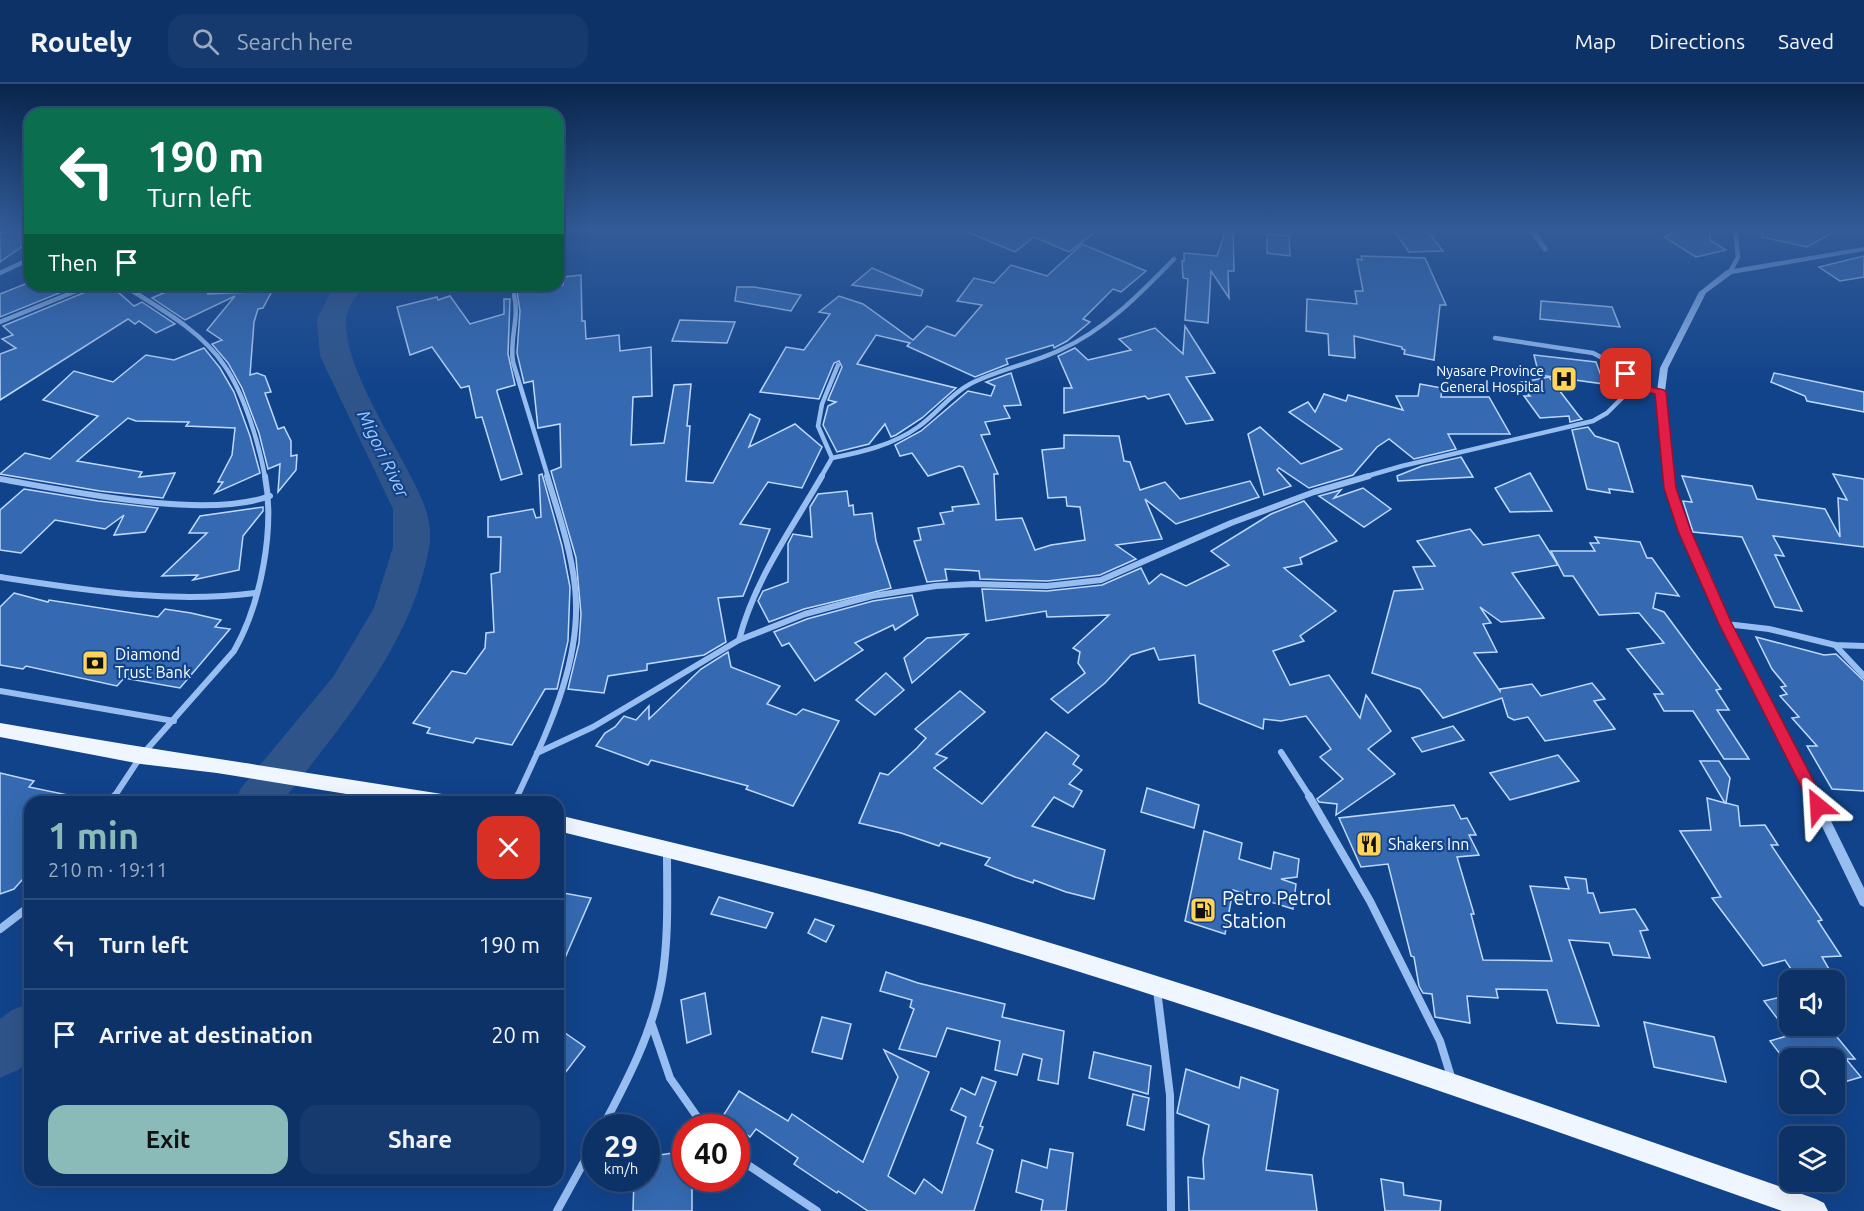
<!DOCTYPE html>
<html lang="en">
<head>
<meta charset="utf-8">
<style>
  body { margin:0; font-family:Ubuntu,sans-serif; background:#163a6e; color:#f1f3f6; height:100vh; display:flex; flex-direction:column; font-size:22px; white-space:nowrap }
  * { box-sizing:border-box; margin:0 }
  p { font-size:20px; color:#9aaac0 }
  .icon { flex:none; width:33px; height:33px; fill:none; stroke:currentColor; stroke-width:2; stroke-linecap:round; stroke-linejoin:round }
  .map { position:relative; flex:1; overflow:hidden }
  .side { position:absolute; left:24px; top:712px; width:540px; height:390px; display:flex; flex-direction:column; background:#0d3268; border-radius:18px; box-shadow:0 6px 24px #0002,0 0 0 2px #2d4d7c }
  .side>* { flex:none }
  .guide { position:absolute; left:24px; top:24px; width:540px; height:183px; border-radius:18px; box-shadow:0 6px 24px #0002,0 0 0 2px #2d4d7c; background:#0b6e4f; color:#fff; overflow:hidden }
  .buttons { position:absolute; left:1779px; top:886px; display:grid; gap:12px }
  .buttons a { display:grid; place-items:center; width:66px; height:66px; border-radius:12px; background:#0d3268; box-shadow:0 6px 24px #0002,0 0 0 2px #2d4d7c; font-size:30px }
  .speed { position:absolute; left:582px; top:1030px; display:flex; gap:12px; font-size:30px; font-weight:700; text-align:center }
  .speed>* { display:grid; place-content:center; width:78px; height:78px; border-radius:50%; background:#0d3268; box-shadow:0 6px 24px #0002,0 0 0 2px #2d4d7c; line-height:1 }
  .speed small { font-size:15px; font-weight:400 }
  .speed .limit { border:9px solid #d22; background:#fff; color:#111 }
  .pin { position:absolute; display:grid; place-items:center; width:51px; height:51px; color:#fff; margin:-26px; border-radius:12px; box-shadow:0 3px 9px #0006 }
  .me { position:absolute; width:66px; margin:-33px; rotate:333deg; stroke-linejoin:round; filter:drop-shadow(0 0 4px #0008) }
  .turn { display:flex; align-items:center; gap:21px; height:126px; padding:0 24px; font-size:27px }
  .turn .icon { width:78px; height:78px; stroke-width:2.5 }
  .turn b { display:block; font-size:42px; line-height:51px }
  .then { display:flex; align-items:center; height:57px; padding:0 24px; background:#0003; gap:12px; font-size:22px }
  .round { display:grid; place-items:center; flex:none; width:63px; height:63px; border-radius:18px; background:#163a6e }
  .summary { display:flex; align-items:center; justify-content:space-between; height:102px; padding:0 24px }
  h1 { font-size:36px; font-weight:700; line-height:45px; color:#8bbbb9 }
  .cta { display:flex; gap:12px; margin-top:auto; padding:12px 24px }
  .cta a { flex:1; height:69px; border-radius:18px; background:#8bbbb9; color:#111; font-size:24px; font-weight:700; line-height:69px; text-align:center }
  .cta a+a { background:#163a6e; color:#f1f3f6 }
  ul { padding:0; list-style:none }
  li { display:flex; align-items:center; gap:18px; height:90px; padding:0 24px; border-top:2px solid #2d4d7c }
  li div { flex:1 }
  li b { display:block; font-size:22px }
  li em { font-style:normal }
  header { display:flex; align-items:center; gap:36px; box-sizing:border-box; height:84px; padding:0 30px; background:#0d3268; border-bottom:2px solid #2d4d7c }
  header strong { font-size:28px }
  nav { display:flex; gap:33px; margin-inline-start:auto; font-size:21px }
  .search { width:420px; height:54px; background:#163a6e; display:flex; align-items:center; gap:15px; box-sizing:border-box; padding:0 21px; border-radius:18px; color:#9aaac0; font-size:22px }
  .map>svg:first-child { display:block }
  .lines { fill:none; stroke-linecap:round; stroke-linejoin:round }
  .stream { stroke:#8ab8f5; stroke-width:5 }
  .river { fill:#2f548a; fill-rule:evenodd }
  .building { fill:#356ab2; stroke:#bfd9fc; stroke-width:1.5 }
  .minor-far2 { stroke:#98bef1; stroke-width:4.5 }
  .minor-far1 { stroke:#98bef1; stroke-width:6 }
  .minor { stroke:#98bef1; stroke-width:8 }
  .tertiary { fill:#98bef1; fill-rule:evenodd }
  .trunk { fill:#f0f6ff; fill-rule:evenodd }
  .route { fill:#e11d48; stroke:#92132f; stroke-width:1.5 }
  .labels { text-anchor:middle; stroke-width:4.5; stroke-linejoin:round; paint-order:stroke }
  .far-poi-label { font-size:14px; fill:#fff; stroke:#11438b; text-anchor:end }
  .poi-label { font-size:16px; fill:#fff; stroke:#11438b; text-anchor:start }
  .water-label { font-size:18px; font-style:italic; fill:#a4c8f9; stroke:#11438b }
  .near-poi-label { font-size:20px; fill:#fff; stroke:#11438b; text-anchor:start }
</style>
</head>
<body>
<header>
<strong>Routely</strong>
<div class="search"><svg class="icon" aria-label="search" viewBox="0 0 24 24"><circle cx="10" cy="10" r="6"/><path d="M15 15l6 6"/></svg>Search here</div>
<nav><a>Map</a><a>Directions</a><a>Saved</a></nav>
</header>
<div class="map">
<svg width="1864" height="1127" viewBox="0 0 1864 1127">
  <rect width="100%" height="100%" fill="#11438b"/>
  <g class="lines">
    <polyline class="stream" points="1519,145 1534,149 1545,165"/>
    <g class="river">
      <path d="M334,201H364C357,211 346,224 346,237C344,279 388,348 408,387C421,412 434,435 429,464C412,561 340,643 282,718H234L241,704L333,593L374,524L393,463V425L320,272L317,235Z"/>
      <polygon points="30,919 30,977 18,986 0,994 0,935 12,926"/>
    </g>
  </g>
  <g class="building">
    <polygon points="960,145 1099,145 1069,168 1034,153 1015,168"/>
    <polygon points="1226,145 1233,145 1234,187 1228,187 1229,214 1211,187 1208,239 1185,236 1188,195 1183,194 1182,177 1184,177 1184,169 1217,172"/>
    <polygon points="1393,145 1426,145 1443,167 1409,168"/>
    <polygon points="1685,145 1711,145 1710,156 1726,166 1696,173 1664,153"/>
    <polygon points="1762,145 1839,145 1807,163 1762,153"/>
    <polygon points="30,147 30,157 0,178 0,149"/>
    <polygon points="1267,150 1289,152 1290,172 1267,169"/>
    <polygon points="1082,160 1146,187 1121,208 1113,205 1083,235 1090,238 1067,257 1054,264 1053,261 1006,275 1008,280 975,293 907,262 910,259 876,251 857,280 956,304 922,334 896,351 891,353 885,340 869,360 837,368 823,341 828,322 836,318 828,316 842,283 839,277 834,279 819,315 760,308 786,263 804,266 830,230 819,228 839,212 863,220 913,256 927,242 955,252 982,221 957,217 974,194 994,199 1011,181 1047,192"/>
    <polygon points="1361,172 1425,174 1446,221 1440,221 1434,276 1404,270 1405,266 1402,265 1402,263 1354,252 1355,274 1329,271 1328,250 1306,247 1307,215 1357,220 1355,207 1363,207 1357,175 1362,176"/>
    <polygon points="1864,172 1864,193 1840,197 1819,183"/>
    <polygon points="872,184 923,206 921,212 852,201"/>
    <polygon points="581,191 582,237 585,237 586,255 619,251 620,267 651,263 652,312 633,313 631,361 664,359 674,301 691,300 687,342 690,342 686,397 713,399 750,330 760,335 749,363 795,340 822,363 802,404 768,398 740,440 770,445 743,512 718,514 726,558 704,571 647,580 647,586 608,592 604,609 568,605 579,559 581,530 576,474 551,387 561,383 560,340 538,344 533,297 524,299 517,269 520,227 516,201 563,201 564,193"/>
    <polygon points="30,198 30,201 79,201 0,233 0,210"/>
    <polygon points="95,201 110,201 134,222 142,218 175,240 156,249 139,237 135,240 128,235 0,316 0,270 16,264 2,255 13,251 3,242 93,205"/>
    <polygon points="182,201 227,201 207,210 272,207 263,224 258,225 254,238 250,291 257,289 265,292 271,308 265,309 278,345 284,343 291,357 291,372 297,371 296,386 278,408 280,380 268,385 259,349 242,304 228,279 212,260 222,256 207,246 235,212 185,236 152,214"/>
    <polygon points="737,203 754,203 801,211 791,227 735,217"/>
    <polygon points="450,212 470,240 504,230 504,215 510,215 508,270 515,301 497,306 497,308 522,390 501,396 482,333 476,334 469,302 461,304 432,263 410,271 397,223 437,213 438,216"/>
    <polygon points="1541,217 1612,223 1620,243 1540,235"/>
    <polygon points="680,236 735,238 727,259 672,257"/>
    <polygon points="1185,242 1215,289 1186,293 1213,336 1186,340 1169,310 1148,315 1145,312 1064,329 1064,304 1072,304 1058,272 1075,264 1088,276 1131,266 1119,255 1155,244 1183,270"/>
    <polygon points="204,264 220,284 234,308 250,352 260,389 215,409 223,398 218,398 232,371 235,344 186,342 189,338 136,337 128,334 77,377 142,388 139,393 175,389 163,414 100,407 0,390 25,369 50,375 98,332 43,316 74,287 113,298 146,271 174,276"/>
    <polygon points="1534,271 1596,278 1604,300 1539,291"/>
    <polygon points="1011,289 1021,321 1004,322 1010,334 985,338 990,350 981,351 998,390 994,390 996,436 1022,434 1035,466 1051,461 1085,456 1080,423 1067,422 1066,413 1048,414 1042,366 1064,364 1064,351 1119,352 1124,377 1130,378 1140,406 1165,398 1180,415 1250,397 1259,413 1176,440 1145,415 1162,455 1116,461 1136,475 1100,491 1047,497 980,495 979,487 945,485 947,496 927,498 914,457 921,456 918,444 944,440 940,429 953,427 952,423 979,420 963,383 959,382 928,392 912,369 900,372 895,361 921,347 968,307 991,312 995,302 986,298"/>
    <polygon points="1774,289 1864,308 1864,328 1807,317 1805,312 1771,298"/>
    <polygon points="1549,293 1579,332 1582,335 1570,338 1569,332 1540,334 1524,312 1530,312 1517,299"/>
    <polygon points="1420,300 1442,304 1441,313 1489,313 1510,350 1448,350 1456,365 1414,375 1389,355 1377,363 1353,391 1309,404 1279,384 1277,386 1291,402 1264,411 1248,350 1260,343 1301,380 1342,365 1289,328 1308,318 1315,328 1324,310 1346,317 1348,311 1403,326 1396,312 1418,312"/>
    <polygon points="1588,343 1595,352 1618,359 1633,408 1609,405 1610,409 1587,405 1572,346"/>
    <polygon points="1461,373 1473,393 1398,397 1397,392 1422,382"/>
    <polygon points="1530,389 1552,427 1510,428 1495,404"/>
    <polygon points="542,390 562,462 570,503 568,557 557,605 545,605 512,661 476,654 473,659 427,649 430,644 413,639 452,587 466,590 485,564 486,549 494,548 491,490 500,488 501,453 488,453 488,433 533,425 536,434 541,433 539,391"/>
    <polygon points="1833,390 1864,395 1864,463 1773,452 1784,472 1775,471 1802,527 1775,523 1742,453 1693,448 1683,417 1692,418 1682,392 1752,402 1757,415 1825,425 1840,453 1838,414 1847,416"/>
    <polygon points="1363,404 1391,425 1364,443 1319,412 1341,406 1334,414"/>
    <polygon points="24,405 98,417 158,424 145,448 114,451 124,431 105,445 55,436 21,469 0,466 0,426"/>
    <polygon points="847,407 849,422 853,421 854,431 872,429 876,457 891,504 804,525 769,538 758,517 763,507 788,498 788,460 793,450 812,453 810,423 818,410"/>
    <polygon points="1304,417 1337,457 1300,474 1302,480 1284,484 1336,527 1300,552 1304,557 1273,567 1290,601 1329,591 1360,634 1366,611 1391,647 1368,665 1395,690 1336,731 1337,720 1319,718 1317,715 1343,695 1320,673 1331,665 1306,632 1281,637 1264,635 1263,645 1199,619 1195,571 1159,576 1154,564 1131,571 1105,599 1068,629 1051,615 1085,589 1078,579 1080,568 1073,564 1109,531 1047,533 1046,527 986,537 982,505 1047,507 1102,501 1141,484 1149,500 1161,490 1186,502 1229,481 1211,467 1271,430"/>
    <polygon points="263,423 263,427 243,452 239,486 193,496 198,491 162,492 207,449 189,449 200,432"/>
    <polygon points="1470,445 1483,461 1539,451 1558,481 1512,489 1544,534 1501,538 1480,523 1491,539 1483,540 1497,568 1474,569 1500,607 1500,605 1532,600 1541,612 1592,599 1605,615 1594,617 1615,645 1545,657 1528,633 1514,636 1508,633 1502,614 1443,634 1420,605 1372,589 1394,507 1423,505 1413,483 1435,482 1417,457"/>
    <polygon points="1595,453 1640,458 1647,474 1652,474 1679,512 1656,509 1653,524 1664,528 1721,605 1716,606 1729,626 1717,626 1749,675 1724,675 1693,627 1664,627 1654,610 1663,610 1627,565 1664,559 1639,529 1599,531 1573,492 1564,492 1551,467 1595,467 1590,459 1599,459"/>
    <polygon points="14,509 48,518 49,516 158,533 165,525 191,529 221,536 215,543 230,545 180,604 124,594 117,602 26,582 23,585 0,581 0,523"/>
    <polygon points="912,511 918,531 895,546 893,541 855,559 863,566 815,597 789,559 782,562 774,548 807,535 873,517"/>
    <polygon points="968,550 912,599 904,574 927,554"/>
    <polygon points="1756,553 1824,571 1836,570 1864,597 1864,707 1832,705 1807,662 1817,662 1792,634 1799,633 1780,612 1787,610 1781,603 1786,602 1772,585"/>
    <polygon points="728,568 731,583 780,602 767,620 796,631 803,625 839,637 793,722 746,705 748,702 651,676 648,681 596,662 605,649 615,643 624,632 636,636 649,622 649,635 701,585"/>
    <polygon points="886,589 904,606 875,631 856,616"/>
    <polygon points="960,607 985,628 936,670 947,674 934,684 982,720 1046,648 1079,672 1073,680 1082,686 1069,700 1082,707 1073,723 1054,713 1032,742 1105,766 1094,815 1066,808 1034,796 1033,799 1015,793 985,781 990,774 941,759 939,762 901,749 859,739 880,689 888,691 917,664 926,654 915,645"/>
    <polygon points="1453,642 1464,656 1422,668 1412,654"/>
    <polygon points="1558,671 1579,697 1510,716 1490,689"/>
    <polygon points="1700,677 1719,677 1730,694 1726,719 1738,722 1740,742 1765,741 1778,761 1771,761 1822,836 1818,837 1841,872 1822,873 1833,892 1795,891 1785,876 1763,882 1712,814 1721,813 1680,747 1711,746 1707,714 1725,719"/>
    <polygon points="0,689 34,697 29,703 68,711 67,718 30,718 30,787 14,805 0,810"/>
    <polygon points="1147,704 1199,721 1194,744 1141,728"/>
    <polygon points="1454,721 1461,735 1467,734 1476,751 1469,751 1479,771 1457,773 1474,830 1471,830 1483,876 1552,877 1530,802 1569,805 1565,793 1586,795 1588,809 1593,809 1600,829 1635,825 1648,846 1640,847 1650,874 1613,871 1609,859 1569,856 1599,942 1557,939 1547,906 1496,905 1498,914 1467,912 1470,939 1435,933 1432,910 1423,909 1419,902 1414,873 1411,872 1388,780 1361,783 1339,734"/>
    <polygon points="1204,747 1242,759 1239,775 1271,785 1274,768 1299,775 1297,793 1281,795 1296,800 1293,825 1233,806 1225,850 1185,837"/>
    <polygon points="558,808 591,814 558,890"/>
    <polygon points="719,813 773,829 766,844 711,830"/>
    <polygon points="815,835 834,842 826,858 808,849"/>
    <polygon points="886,888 918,899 1005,920 1002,933 1064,947 1058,1000 1038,996 1042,975 1023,970 1017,991 995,986 1000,957 947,944 936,973 899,965 914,925 910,923 912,916 880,907"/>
    <polygon points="705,909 711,950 687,959 681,916"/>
    <polygon points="1790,911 1790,942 1828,942 1855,975 1846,975 1861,993 1834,1001 1834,975 1784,975 1770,957 1790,951 1764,917"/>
    <polygon points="822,933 851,940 842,975 812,968"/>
    <polygon points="1644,938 1714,953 1726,998 1654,983"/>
    <polygon points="558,944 585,963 558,998"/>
    <polygon points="884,966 929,988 888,1092 915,1110 924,1095 942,1109 966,1033 951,1026 961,1004 975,1011 982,993 996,998 980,1042 983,1043 977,1059 993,1066 974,1127 868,1127 838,1107 837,1109 794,1080 798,1074 756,1045 750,1053 721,1035 739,1007 788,1037 792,1030 863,1078 898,993"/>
    <polygon points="1094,968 1151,982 1148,1010 1089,994"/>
    <polygon points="1186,985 1239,1004 1241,993 1278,1006 1266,1086 1312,1091 1317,1127 1189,1127 1188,1093 1204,1095 1203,1075 1209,1041 1177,1029"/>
    <polygon points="1133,1010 1149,1014 1144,1046 1127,1041"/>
    <polygon points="1050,1065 1073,1069 1066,1127 1041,1127 1043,1116 1016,1108 1022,1076 1047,1084"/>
    <polygon points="686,1067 686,1095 692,1095 692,1127 633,1127 634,1095 646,1095 646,1073"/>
    <polygon points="1381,1095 1403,1099 1404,1111 1441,1117 1440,1127 1385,1127"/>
  </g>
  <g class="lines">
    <g class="minor-far2">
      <polyline points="1730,188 1738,173 1735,145"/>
      <polyline points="0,189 30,175"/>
      <path d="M123,201C157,223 201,246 224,281C244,309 259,360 265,393"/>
      <path d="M514,211C520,233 509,255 513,278L548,393"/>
      <polyline points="0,238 91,201"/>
      <polyline points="1495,254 1593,269 1623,285 1633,303"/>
      <polyline points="832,374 818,342 822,320 838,281"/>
      <path d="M821,393L832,374C862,368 893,361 918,343C937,330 949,311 970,300C999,285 1031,280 1060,266C1105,246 1140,210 1174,175"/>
      <polyline points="1364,393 1402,382 1593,337 1607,329 1633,303 1660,308"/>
    </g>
    <g class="minor-far1">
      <path d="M0,395C70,407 204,436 270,412"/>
      <path d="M0,493C85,506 169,520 255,509"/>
      <polyline points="1726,540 1769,545 1835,561 1864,562"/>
      <path d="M739,556C754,497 792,444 822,392"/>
      <polyline points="1835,561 1864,592"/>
      <polyline points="0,607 174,637"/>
      <polyline points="1281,668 1310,713"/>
      <polyline points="537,669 593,643 739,556 805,530 872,512 936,502 973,500 1047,502 1101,496 1231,439 1314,408 1369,392"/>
      <path d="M114,713L141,672L234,567C261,520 275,445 265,392"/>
      <path d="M517,713C547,648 583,577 575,503C571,465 558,428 547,392"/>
    </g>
    <g class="minor">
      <polyline points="1309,712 1370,817 1440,957 1452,996"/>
      <polyline points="111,718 115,712"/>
      <polyline points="515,718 518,712"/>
      <polyline points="0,845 30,822"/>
      <polyline points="1157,906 1170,1011 1171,1127"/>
      <polyline points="651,938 670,994 705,1044"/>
      <path d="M602,1044C627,997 653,948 662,895C669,853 667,809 667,766"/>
      <polyline points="736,1073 817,1127"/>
      <polyline points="557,1127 596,1056"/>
    </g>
    <polygon class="tertiary" points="1864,163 1864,167 1732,190 1706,209 1668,284 1664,315 1675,404 1689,448 1708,484 1731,540 1767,607 1864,804 1864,823 1860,821 1757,608 1721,540 1698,484 1679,448 1665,404 1656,315 1660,284 1699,208 1727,186"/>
    <g class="trunk">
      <path d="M0,639C147,665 295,686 442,710L449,712L451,718H396L217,689L141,680L0,653Z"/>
      <path d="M558,731C699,765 841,798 981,838C1262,921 1539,1019 1816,1115L1824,1119L1828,1127H1782C1517,1033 1251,939 982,858C842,816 700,782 558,747Z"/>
    </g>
  </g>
  <linearGradient id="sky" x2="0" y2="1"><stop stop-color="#09254c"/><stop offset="0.48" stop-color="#325b98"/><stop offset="1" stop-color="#325b98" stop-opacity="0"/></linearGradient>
  <rect width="1864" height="303" fill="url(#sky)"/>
  <polygon class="route" points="1626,287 1630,288 1637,300 1664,306 1666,308 1676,404 1691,447 1732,540 1824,717 1826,722 1824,726 1818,728 1813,726 1719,540 1678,447 1664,404 1655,310 1629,305 1621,290"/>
  <defs>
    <symbol id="hospital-square" viewBox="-11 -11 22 22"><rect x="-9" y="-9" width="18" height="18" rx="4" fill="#ffd458" stroke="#11438b"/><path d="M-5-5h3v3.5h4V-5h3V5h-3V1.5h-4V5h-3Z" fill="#111"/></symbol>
    <symbol id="bank-square" viewBox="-11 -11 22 22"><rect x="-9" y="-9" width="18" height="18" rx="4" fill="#ffd458" stroke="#11438b"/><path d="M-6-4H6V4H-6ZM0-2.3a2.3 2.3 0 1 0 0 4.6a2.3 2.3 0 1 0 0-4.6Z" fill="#111"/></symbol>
    <symbol id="restaurant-square" viewBox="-11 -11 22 22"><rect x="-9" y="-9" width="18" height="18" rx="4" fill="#ffd458" stroke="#11438b"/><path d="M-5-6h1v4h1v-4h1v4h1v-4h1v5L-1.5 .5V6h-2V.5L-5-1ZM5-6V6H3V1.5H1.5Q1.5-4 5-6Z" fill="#111"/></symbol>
    <symbol id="fuel-square" viewBox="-11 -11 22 22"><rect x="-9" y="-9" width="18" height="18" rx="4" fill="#ffd458" stroke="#11438b"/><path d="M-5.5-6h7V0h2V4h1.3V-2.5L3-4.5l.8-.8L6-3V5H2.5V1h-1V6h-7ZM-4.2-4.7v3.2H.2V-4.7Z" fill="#111"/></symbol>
  </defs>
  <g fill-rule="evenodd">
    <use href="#hospital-square" x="1549" y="280" width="30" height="30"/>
    <use href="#bank-square" x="80" y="564" width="30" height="30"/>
    <use href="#restaurant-square" x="1354" y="745" width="30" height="30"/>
    <use href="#fuel-square" x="1188" y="811" width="30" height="30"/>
  </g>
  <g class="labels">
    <g class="far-poi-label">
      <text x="1544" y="292">Nyasare Province<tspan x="1544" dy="16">General Hospital</tspan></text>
    </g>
    <g class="poi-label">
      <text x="115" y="576">Diamond<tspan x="115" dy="18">Trust Bank</tspan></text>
      <text x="1388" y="766">Shakers Inn</text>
    </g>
    <g class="water-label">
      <text transform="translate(383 370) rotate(64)" y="6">Migori River</text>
    </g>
    <g class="near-poi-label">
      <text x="1222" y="821">Petro Petrol<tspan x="1222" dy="23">Station</tspan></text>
    </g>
  </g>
</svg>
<div class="buttons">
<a><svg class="icon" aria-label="sound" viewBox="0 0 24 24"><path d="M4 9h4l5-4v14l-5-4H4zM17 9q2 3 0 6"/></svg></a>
<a><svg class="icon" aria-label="search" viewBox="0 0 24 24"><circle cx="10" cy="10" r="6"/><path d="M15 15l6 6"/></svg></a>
<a><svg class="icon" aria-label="layers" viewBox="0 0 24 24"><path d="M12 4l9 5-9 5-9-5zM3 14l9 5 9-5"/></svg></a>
</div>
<div class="speed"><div>29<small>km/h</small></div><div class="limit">40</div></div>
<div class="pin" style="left:1626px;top:290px;background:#d93025"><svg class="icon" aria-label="arrive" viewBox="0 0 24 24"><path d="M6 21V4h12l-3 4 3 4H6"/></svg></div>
<svg class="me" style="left:1818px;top:722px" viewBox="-20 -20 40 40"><path d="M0-17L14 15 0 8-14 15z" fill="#e11d48" stroke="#fff" stroke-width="4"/></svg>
<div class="guide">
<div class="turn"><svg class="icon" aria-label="left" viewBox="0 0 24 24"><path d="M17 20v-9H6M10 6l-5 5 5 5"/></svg><div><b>190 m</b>Turn left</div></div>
<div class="then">Then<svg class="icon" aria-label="arrive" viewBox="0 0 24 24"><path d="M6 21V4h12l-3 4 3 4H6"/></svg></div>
</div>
<section class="side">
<div class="summary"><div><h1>1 min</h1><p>210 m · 19:11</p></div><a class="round" style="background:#d93025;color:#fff"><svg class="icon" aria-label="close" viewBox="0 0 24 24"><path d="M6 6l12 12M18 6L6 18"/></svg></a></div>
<ul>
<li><svg class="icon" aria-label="left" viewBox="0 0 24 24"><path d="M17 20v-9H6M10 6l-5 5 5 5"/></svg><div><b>Turn left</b></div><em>190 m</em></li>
<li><svg class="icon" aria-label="arrive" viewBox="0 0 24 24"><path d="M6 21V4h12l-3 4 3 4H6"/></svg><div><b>Arrive at destination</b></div><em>20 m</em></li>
</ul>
<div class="cta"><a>Exit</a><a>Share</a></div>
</section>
</div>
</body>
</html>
